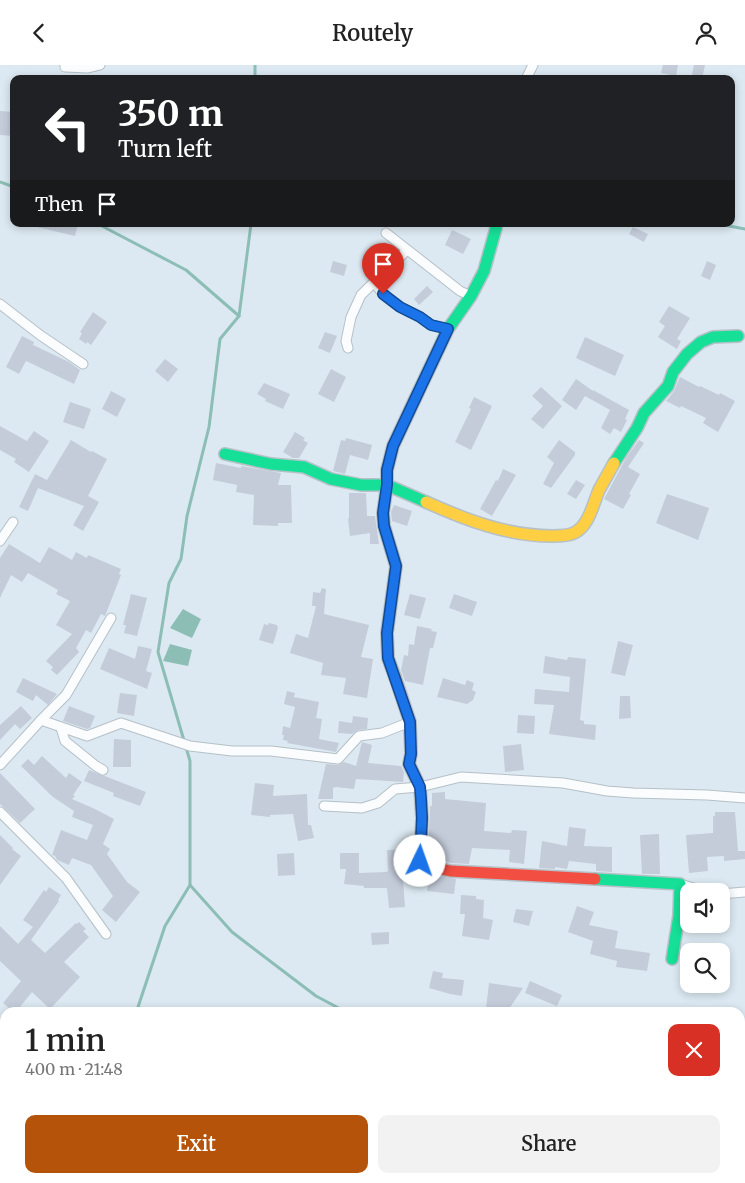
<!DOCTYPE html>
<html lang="en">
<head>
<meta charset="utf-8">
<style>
  body { margin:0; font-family:Merriweather,serif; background:#f2f2f2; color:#222; height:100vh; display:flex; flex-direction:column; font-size:19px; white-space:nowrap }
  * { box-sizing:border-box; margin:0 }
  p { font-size:16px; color:#767676 }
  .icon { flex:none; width:28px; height:28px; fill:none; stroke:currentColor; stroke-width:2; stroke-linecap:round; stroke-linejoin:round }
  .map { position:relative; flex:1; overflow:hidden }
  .panel { position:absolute; left:0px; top:942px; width:745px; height:176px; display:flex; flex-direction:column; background:#fff; border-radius:15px 15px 0 0; box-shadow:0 2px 8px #0003 }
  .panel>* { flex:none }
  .guide { position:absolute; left:10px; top:10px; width:725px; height:152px; border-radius:10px; box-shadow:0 2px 8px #0003; background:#202124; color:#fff; overflow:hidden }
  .controls { position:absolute; left:680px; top:818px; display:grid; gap:10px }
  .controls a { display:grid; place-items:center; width:50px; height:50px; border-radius:10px; background:#fff; box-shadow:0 2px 8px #0003; font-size:25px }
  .pin { position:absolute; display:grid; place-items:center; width:42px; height:42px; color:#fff; margin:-51px -21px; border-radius:50% 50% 50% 0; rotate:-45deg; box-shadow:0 0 5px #0007 }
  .pin .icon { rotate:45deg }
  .me { position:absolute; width:55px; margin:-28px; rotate:3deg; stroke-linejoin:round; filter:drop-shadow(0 0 4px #0008) }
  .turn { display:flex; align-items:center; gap:18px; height:105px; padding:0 25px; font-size:22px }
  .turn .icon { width:65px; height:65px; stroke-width:2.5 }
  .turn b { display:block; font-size:35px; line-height:42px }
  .then { display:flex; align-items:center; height:48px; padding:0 25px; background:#0003; gap:10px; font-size:19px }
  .round { display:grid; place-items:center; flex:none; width:52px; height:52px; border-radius:10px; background:#f2f2f2 }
  .headline { display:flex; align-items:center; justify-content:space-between; height:85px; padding:0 25px }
  h1 { font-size:30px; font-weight:600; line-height:38px }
  .action { display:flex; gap:10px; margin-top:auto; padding:10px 25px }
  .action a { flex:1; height:58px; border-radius:10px; background:#b45309; color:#fff; font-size:20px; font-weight:600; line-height:58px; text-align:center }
  .action a+a { background:#f2f2f2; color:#222 }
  header { display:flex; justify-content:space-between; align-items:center; height:65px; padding:0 25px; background:#fff; font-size:22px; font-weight:600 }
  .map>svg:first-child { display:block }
  .water { fill:#8cbeb6 }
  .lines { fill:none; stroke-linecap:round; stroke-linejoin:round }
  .stream { stroke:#8cbeb6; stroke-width:3 }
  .building { fill:#c4ccda }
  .street-casing { stroke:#b6c0c7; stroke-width:11 }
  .fast-casing { stroke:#b6c0c7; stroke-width:14 }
  .slow-casing { stroke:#b6c0c7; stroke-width:14 }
  .jam-casing { stroke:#b6c0c7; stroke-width:14 }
  .street { stroke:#fafcfd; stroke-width:9 }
  .fast { stroke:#16e098; stroke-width:11 }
  .slow { stroke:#ffcf43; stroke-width:11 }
  .jam { stroke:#f24e42; stroke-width:11 }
  .route-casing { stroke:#114b97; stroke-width:12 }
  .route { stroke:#1a73e8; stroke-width:9 }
</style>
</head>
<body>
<header><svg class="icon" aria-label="back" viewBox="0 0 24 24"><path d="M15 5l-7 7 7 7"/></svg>Routely<svg class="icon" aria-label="person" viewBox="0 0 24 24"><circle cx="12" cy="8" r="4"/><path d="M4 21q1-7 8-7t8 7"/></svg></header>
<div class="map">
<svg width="745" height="1118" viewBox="0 0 745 1118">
  <rect width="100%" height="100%" fill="#dce9f2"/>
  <g class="water">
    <polygon points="183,544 201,554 192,573 170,563"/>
    <polygon points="170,579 192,585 188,601 163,596"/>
  </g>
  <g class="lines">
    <g class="stream">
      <polyline points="255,14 255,0"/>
      <polyline points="0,117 14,122"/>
      <polyline points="98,159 186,205 239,251"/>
      <polyline points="719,159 745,164"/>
      <polyline points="190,820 232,867 316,931 348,948"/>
      <polyline points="136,948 165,861 190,820 190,696 158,587 169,518 181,494 187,451 209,362 220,274 239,251 251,159"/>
      <polyline points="740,1083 745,1084"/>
      <polyline points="0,1098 5,1085"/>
    </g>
  </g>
  <g class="building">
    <polygon points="663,0 678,0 676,11 661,8"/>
    <polygon points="694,0 705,0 702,14 691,14"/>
    <polygon points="0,46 14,47 14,71 0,70"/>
    <polygon points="37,159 78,159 75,171 37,162"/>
    <polygon points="633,162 648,169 644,177 629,169"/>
    <polygon points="452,165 471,174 463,189 445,180"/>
    <polygon points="385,177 394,189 381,202 380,200 375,203 367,190"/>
    <polygon points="333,196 347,200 344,211 330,207"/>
    <polygon points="707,196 716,200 710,215 701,211"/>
    <polygon points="427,221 433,227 419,240 414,234"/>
    <polygon points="669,241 690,253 677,274 681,276 677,284 658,272 665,261 659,257"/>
    <polygon points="93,247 107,257 91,280 87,277 86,279 79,274 82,268 80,267"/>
    <polygon points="325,267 337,271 330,288 318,283"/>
    <polygon points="22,271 34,277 33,280 69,297 80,305 74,319 26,296 19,309 6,302"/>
    <polygon points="585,272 624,290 615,311 576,293"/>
    <polygon points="165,294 178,304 168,317 155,306"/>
    <polygon points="331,304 346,312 334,337 318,329"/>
    <polygon points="680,312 699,322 700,321 719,330 720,328 735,336 718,367 703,358 706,353 681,341 680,343 666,336 674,326"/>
    <polygon points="576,314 593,326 593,325 629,345 625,354 627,355 621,367 614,363 610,369 601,363 610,345 585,331 576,345 562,335"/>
    <polygon points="264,318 290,329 283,344 265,336 266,334 257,329"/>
    <polygon points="541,322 562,341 543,364 531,354 543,341 532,331"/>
    <polygon points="111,326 126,334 117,352 102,344"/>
    <polygon points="474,332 492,341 471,385 455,377 471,344 469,343"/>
    <polygon points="70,337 91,344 84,364 63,357"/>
    <polygon points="0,361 27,376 34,366 49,376 29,407 14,397 16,394 0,385"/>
    <polygon points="295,367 305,373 303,375 308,378 299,393 293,393 283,387"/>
    <polygon points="346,373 372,380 368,395 350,390 345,409 333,406 341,375 345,376"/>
    <polygon points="71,375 91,387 92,386 107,394 88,431 99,437 83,466 73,460 84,441 38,423 28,446 19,442 35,409 47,415"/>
    <polygon points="559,375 575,387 575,390 551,423 543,419 554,398 547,392"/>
    <polygon points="639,375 644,378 628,402 640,409 629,429 631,430 623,444 604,434 626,393"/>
    <polygon points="216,398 241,403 241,401 281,408 278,420 291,420 292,458 278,458 278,461 253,460 254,430 236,427 237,420 213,415"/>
    <polygon points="503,404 516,410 492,451 480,444 496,415 498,416"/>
    <polygon points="576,415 585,420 576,434 567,429"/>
    <polygon points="349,428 366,428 367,451 375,451 379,479 370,479 370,468 350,471 348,454 349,453"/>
    <polygon points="667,429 709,443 698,475 656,458"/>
    <polygon points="394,440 412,446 407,461 392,456 391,447"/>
    <polygon points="9,479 40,498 49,482 72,495 76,487 87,493 88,490 121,504 119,509 121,510 105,551 101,549 91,568 86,565 76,583 79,587 57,610 51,605 53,602 46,596 72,569 56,560 70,536 56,529 58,525 28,508 22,517 11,510 0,533 0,493"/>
    <polygon points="322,523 326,524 324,549 369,560 361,592 373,594 367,633 343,629 346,613 321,610 323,598 290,588 296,569 308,573 316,541 312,541 313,527 320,528"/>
    <polygon points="131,529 147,533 137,571 124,568 126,560 123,560"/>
    <polygon points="410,529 426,533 420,554 404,550"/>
    <polygon points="454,529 477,537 472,551 449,543"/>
    <polygon points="269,558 277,560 278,563 273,579 259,575 264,559 268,560"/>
    <polygon points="417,561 432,564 431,566 437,567 433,583 430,583 423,620 405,616 401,605 404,590 408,591 409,579 414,580"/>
    <polygon points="618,576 633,580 625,611 611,608"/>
    <polygon points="138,581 152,584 146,606 152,608 147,624 100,604 109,583 135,594"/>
    <polygon points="545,591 567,595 568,592 586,594 580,655 584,656 584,659 596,660 595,675 549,669 554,640 534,639 535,624 569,627 570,612 543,608"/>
    <polygon points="23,613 57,629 48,640 36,630 33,636 16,627"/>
    <polygon points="443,613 465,620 467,615 474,618 472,625 476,627 473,635 467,639 437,632"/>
    <polygon points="287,626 295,628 294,632 319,637 316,653 322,654 319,674 339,678 336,687 287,678 288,676 283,675 284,670 282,670 283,661 290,663 295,642 284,639"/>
    <polygon points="120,628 137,630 134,651 117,648"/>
    <polygon points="620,631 630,631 631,653 619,654"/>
    <polygon points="21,641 32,653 20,664 15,659 0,675 0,660"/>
    <polygon points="69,641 95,651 90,663 87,664 63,656"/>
    <polygon points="518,650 535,651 534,669 517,668"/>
    <polygon points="353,651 368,653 367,664 358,665 352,669 338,668 339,656 352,658"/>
    <polygon points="114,674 131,675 131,702 113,702"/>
    <polygon points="362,677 372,680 368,698 401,701 404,707 403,717 356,714 354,724 336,722 333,723 333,734 318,734 326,699 338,700 344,697 356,701"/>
    <polygon points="521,679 524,705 505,707 503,681"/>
    <polygon points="42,691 66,713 69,708 82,717 73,730 75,731 72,734 95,744 114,754 103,779 110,784 107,789 127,817 140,827 116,857 102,845 113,831 91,800 72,793 69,800 57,795 55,791 52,790 61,765 87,775 93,760 72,752 74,746 53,732 21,701 28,694 34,700"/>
    <polygon points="89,705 146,727 140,741 113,731 114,728 84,716"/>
    <polygon points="0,708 35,744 20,758 0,739"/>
    <polygon points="255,718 274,720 273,731 307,729 308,760 311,760 314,773 298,776 293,749 270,750 270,752 251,750"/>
    <polygon points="445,727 445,734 486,738 484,766 511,768 512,765 527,766 524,799 509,797 510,785 472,783 469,799 451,798 428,791 430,741 432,741 432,728"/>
    <polygon points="715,747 735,747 738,786 745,786 745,794 724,796 724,791 707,792 708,806 689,808 686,770 713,768 713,751 715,751"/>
    <polygon points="569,762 586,764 584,781 612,782 612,807 596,806 596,799 569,796 567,804 555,802 555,804 539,803 542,776 567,781"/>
    <polygon points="659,769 660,809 642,809 640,770"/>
    <polygon points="0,770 13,783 12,784 21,791 0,820"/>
    <polygon points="408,784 408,800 402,801 405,842 389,843 387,823 364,823 364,821 344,819 346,804 340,804 340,788 359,788 359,808 386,807 388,806 387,785"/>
    <polygon points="294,788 295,810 278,811 277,789"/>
    <polygon points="429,809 456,814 454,829 427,826"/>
    <polygon points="49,822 61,830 58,835 59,836 31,875 45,888 76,858 77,859 79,857 86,864 83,866 89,872 64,897 80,912 50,944 32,927 15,948 3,938 21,916 0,896 0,861 18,879 33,862 23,855 44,825 46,827"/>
    <polygon points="461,830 476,831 476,834 484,835 483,853 493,855 489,875 462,871 465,849 460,849"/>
    <polygon points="577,841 594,847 589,860 618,866 615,883 650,888 647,906 616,902 617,896 590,889 593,876 568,867"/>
    <polygon points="516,844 533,846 529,861 513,857"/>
    <polygon points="389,867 389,879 372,880 371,868"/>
    <polygon points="433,906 443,908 442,913 464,915 462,931 450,929 429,923"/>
    <polygon points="530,916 562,930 557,941 525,928"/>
    <polygon points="489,918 523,923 507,947 486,944"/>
  </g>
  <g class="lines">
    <defs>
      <g id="street">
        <polyline points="65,0 65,2 88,3 100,0"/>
        <polyline points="526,14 533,0"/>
        <polyline points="386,168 460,226 471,231"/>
        <polyline points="374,217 383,229 400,242 420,252 431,260 448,264"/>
        <polyline points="0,239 40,270 83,299"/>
        <polyline points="348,283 346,276 351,252 361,230 407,185"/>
        <polyline points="0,476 13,457"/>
        <polyline points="41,655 66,630 111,553"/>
        <polyline points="61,663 65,676 96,701 103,705"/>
        <polyline points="0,700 41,655 87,671 121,658 190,681 232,686 271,686 338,694 359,671 382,668 410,657"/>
        <polyline points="324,741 362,743 378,738 395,724 420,722 461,712 563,718 607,726 633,728 707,730 745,733"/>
        <polyline points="0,747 66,813 106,869"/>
        <polyline points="680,819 704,826"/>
        <polyline points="721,829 745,827"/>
      </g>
      <g id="fast">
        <polyline points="415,334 448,264 471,231 484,206 496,163 495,159"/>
        <polyline points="225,389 271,399 304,402 331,414 361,420 387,420 426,437"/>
        <polyline points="614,398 637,363 644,348 668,321 673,307 687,289 701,277 713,272 738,271"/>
        <polyline points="595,814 680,819 679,850 672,894"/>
      </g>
      <g id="slow">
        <path d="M426,437C466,455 508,471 552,471C559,471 568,471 574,468C589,461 593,439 599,425C604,416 609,407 614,398"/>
        <polyline points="395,612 388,593 387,568 396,501 384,461 383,448 387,420 387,405 393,381 415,334"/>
      </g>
      <polyline id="jam" points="395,612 410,657 411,689 409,699 420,722 422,753 420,796 432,802 450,806 595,814"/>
    </defs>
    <use href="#street" class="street-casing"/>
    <use href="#fast" class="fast-casing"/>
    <use href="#slow" class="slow-casing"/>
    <use href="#jam" class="jam-casing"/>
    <use href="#street" class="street"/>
    <use href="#fast" class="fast"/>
    <use href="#slow" class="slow"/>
    <use href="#jam" class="jam"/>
  </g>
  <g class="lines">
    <defs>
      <polyline id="route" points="383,229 400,242 420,252 431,260 448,264 393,381 387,405 387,420 383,448 384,461 396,501 387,568 388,593 410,657 411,689 409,699 420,722 421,734 422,753 420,796"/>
    </defs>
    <use href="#route" class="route-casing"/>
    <use href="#route" class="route"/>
  </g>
</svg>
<div class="controls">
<a><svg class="icon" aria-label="sound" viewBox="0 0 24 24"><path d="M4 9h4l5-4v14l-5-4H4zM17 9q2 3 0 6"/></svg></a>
<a><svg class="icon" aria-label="search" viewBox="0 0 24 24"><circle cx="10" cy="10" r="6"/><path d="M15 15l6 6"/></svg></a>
</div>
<div class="pin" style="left:383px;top:229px;background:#d93025"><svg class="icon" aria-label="arrive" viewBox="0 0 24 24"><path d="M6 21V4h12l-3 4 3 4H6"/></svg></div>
<svg class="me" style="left:420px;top:796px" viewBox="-20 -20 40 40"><circle r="19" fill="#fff"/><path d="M0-13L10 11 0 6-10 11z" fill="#1a73e8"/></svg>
<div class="guide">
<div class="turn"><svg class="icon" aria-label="left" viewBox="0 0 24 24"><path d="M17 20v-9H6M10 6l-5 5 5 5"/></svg><div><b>350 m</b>Turn left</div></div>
<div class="then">Then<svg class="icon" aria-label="arrive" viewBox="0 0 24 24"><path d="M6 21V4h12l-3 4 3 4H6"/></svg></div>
</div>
<section class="panel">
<div class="headline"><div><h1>1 min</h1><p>400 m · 21:48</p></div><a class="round" style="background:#d93025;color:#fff"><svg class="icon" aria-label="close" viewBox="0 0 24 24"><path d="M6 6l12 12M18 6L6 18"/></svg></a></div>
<div class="action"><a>Exit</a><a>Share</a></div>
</section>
</div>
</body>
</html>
